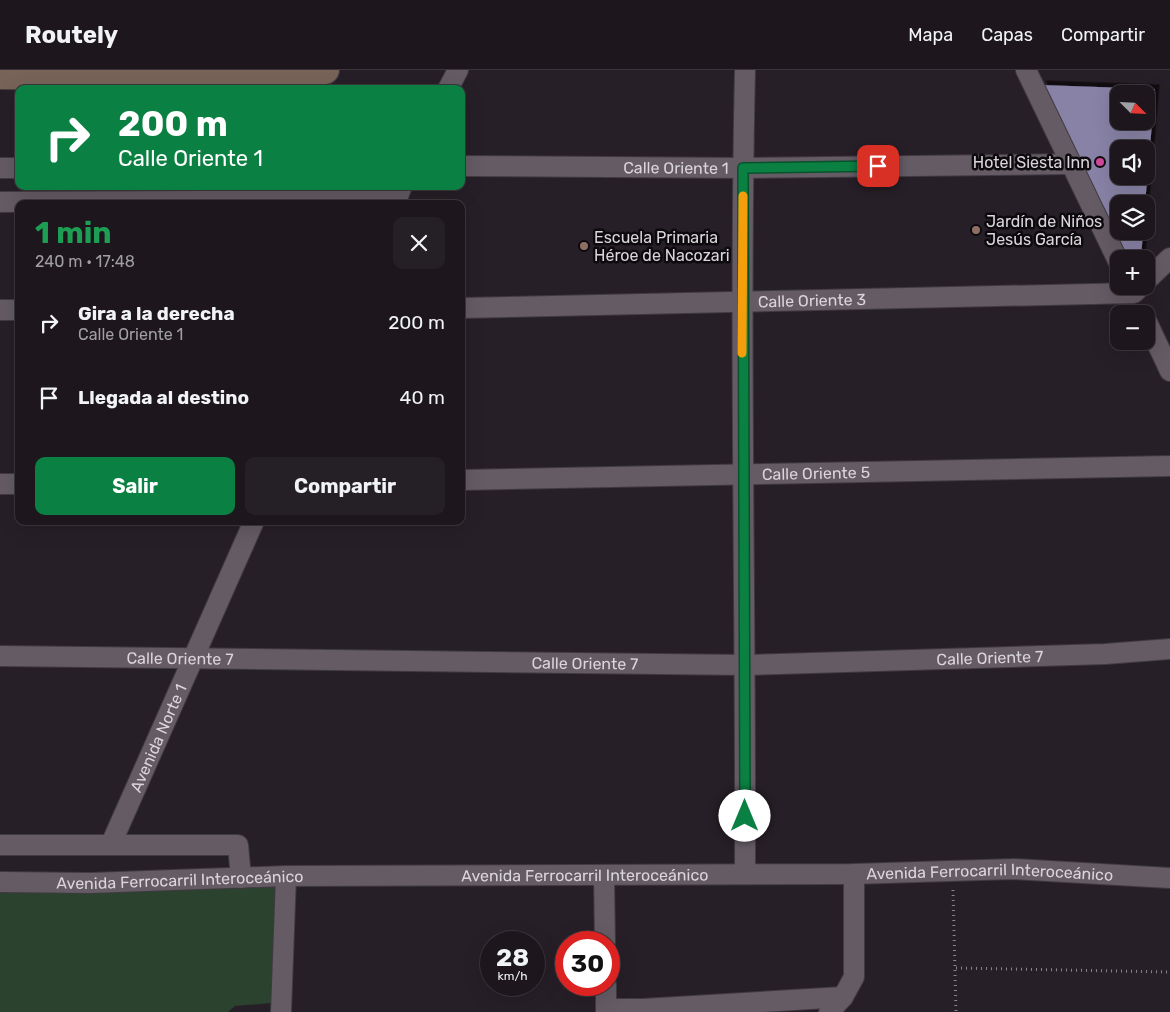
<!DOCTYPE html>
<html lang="es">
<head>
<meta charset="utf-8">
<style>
  body { margin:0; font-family:Rubik,sans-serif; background:#252026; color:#f1f3f6; height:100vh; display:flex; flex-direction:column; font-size:19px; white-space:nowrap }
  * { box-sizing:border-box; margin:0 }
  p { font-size:16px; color:#a09fa4 }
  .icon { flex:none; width:28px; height:28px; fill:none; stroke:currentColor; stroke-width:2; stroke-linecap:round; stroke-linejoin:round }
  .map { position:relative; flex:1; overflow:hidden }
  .sheet { position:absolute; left:15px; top:130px; width:450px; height:325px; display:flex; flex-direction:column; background:#1d171d; border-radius:10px; box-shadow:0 5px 20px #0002,0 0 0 1px #3b363b }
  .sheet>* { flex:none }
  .top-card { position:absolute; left:15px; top:15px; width:450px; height:105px; border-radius:10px; box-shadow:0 5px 20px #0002,0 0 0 1px #3b363b; background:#0b8043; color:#fff; overflow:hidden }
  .needle { width:32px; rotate:114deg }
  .buttons { position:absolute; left:1110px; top:15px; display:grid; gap:10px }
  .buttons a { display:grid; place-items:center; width:45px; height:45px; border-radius:10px; background:#1d171d; box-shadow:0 5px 20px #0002,0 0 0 1px #3b363b; font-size:25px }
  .speed { position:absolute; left:480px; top:861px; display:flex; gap:10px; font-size:25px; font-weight:700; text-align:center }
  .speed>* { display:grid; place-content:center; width:65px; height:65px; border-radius:50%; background:#1d171d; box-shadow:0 5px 20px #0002,0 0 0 1px #3b363b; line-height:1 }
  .speed small { font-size:12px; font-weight:400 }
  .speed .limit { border:8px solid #d22; background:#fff; color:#111 }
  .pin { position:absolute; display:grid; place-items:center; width:42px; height:42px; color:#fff; margin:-21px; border-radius:10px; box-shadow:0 2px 8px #0006 }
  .me { position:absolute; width:55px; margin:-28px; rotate:0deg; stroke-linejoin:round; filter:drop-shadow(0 0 4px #0008) }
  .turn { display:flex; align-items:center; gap:18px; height:105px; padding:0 20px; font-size:22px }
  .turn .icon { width:65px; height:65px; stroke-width:2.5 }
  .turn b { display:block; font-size:35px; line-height:42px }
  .round { display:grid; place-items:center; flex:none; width:52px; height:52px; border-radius:10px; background:#252026 }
  .headline { display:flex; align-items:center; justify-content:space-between; height:85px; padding:0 20px }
  h1 { font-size:30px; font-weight:700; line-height:38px; color:#1e9e55 }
  .primary-button { display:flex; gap:10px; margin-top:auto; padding:10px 20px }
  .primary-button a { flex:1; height:58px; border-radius:10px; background:#0b8043; color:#fff; font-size:20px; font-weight:700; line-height:58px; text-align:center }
  .primary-button a+a { background:#252026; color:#f1f3f6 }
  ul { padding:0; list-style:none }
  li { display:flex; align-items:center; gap:15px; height:75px; padding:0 20px }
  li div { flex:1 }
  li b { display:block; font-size:19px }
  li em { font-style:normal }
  header { display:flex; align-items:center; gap:30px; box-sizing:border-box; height:70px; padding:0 25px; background:#1d171d; border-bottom:1px solid #3b363b }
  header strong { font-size:24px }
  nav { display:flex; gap:28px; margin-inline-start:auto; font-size:18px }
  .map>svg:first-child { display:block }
  .green { fill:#2a422e }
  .building { fill:#8883a6; fill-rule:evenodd; filter:url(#shadow) }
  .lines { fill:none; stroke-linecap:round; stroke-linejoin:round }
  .street-casing { stroke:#403a41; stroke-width:22 }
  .secondary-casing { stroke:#403a41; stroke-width:30 }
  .path { stroke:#89838a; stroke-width:3; stroke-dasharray:1 4; stroke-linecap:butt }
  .street { stroke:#645b64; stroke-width:20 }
  .secondary { stroke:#786358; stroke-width:28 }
  .route-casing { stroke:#07532c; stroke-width:12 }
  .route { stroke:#0b8043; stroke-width:9 }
  .slow { stroke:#f59e0b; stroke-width:9 }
  .hotel-dot { fill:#d1479c; stroke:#0d0a0e; stroke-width:2 }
  .education-dot { fill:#8d6e63; stroke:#0d0a0e; stroke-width:2 }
  .labels { text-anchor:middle; stroke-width:5; stroke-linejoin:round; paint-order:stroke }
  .poi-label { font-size:16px; fill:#dad5db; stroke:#0d0a0e; text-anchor:start }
  .street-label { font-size:16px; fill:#dad5db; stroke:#0d0a0e }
</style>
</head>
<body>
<header>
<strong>Routely</strong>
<nav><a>Mapa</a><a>Capas</a><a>Compartir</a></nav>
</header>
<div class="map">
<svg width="1170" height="942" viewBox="0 0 1170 942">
  <defs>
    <filter id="shadow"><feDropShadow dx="4.5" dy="-4.5" stdDeviation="0" flood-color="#0009"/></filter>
  </defs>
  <rect width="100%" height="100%" fill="#271f27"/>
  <polygon class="green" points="278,815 272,933 235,936 228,942 0,942 0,818"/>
  <path class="building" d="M1041,15L1155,19L1145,134H1119V161H1143L1141,189H1129ZM1119,24H1146V51H1119ZM1119,79H1146V106H1119Z"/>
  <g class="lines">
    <defs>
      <g id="street">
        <polyline points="1026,0 1119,193"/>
        <polyline points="448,19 458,0"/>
        <path id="s1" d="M461,96L743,98L1070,94"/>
        <polyline points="0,98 19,98"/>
        <polyline points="0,132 374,130 389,116"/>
        <polyline points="395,134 402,116"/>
        <polyline points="1146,211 1170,188"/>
        <path id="s2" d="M461,238L1134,223L1141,216"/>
        <polyline points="0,240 19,240"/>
        <polyline points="1146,250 1170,301"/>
        <path id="s3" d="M461,410L1170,396"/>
        <polyline points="0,414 19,414"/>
        <path id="s4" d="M0,586L746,595L1105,584L1170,579"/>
        <path id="s5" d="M111,774L254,451"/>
        <polyline points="0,775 238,775 241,808"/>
        <path d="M745,803C746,535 739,268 745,0"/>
        <polyline points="604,807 605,872"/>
        <path id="s6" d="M0,812L91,813L286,806L854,804L1014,799L1170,808"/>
        <polyline points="606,915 606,942"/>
        <polyline points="606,939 643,939 843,927"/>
        <polyline points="281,942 286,806"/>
        <polyline points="829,942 843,927 854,907 854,804"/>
      </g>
      <polyline id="secondary" points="0,5 107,7 325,0"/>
    </defs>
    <use href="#street" class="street-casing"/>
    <use href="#secondary" class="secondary-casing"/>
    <g class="path">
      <polyline points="953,820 956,942"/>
      <polyline points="956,898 1170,902"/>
    </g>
    <use href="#street" class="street"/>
    <use href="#secondary" class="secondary"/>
  </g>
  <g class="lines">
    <defs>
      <polyline id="route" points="745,746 743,98 878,96"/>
    </defs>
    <use href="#route" class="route-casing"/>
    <use href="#route" class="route"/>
    <polyline class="slow" points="742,283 743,126"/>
  </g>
  <circle class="hotel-dot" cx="1100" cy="92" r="5"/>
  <g class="education-dot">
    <circle cx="976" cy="160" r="5"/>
    <circle cx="584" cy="176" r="5"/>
  </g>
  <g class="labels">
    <g class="poi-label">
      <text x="1090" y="98" text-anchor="end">Hotel Siesta Inn</text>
      <text x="986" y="157">Jardín de Niños<tspan x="986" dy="18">Jesús García</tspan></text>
      <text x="594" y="173">Escuela Primaria<tspan x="594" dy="18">Héroe de Nacozari</tspan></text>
    </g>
    <g class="street-label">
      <text dy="6" stroke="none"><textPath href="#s1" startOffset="215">Calle Oriente 1</textPath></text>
      <text dy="6" stroke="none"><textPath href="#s2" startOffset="351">Calle Oriente 3</textPath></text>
      <text dy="6" stroke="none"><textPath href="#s3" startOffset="355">Calle Oriente 5</textPath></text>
      <text dy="6" stroke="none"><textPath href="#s4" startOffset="990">Calle Oriente 7</textPath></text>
      <text dy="6" stroke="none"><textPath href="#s4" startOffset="180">Calle Oriente 7</textPath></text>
      <text dy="6" stroke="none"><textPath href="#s4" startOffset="585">Calle Oriente 7</textPath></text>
      <text dy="6" stroke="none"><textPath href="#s5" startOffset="116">Avenida Norte 1</textPath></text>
      <text dy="6" stroke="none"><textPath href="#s6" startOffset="585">Avenida Ferrocarril Interoceánico</textPath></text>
      <text dy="6" stroke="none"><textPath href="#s6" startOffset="990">Avenida Ferrocarril Interoceánico</textPath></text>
      <text dy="6" stroke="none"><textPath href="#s6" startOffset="180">Avenida Ferrocarril Interoceánico</textPath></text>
    </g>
  </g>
</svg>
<div class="buttons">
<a><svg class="needle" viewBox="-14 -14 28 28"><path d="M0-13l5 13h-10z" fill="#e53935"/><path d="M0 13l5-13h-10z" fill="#a09fa4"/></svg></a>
<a><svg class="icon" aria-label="sound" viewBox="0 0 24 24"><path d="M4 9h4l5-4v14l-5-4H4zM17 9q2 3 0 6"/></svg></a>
<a><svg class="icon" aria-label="layers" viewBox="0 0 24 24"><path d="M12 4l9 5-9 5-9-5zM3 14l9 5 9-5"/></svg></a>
<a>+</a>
<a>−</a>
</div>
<div class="speed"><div>28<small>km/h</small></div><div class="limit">30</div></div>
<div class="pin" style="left:878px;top:96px;background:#d93025"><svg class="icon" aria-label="arrive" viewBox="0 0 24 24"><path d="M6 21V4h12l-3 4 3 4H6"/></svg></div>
<svg class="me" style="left:745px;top:746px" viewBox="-20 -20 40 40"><circle r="19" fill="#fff"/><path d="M0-13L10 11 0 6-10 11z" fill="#0b8043"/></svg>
<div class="top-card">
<div class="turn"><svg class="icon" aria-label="right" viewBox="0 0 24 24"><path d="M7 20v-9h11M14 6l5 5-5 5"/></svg><div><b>200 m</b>Calle Oriente 1</div></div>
</div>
<section class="sheet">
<div class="headline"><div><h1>1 min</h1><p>240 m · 17:48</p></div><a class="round"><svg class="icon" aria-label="close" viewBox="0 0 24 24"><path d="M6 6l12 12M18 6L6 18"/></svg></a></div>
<ul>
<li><svg class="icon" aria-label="right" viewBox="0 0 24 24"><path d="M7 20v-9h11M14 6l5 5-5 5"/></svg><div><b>Gira a la derecha</b><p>Calle Oriente 1</p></div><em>200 m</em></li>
<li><svg class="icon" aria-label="arrive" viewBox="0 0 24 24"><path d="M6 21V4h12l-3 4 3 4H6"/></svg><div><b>Llegada al destino</b></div><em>40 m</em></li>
</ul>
<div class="primary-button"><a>Salir</a><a>Compartir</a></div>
</section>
</div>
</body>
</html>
